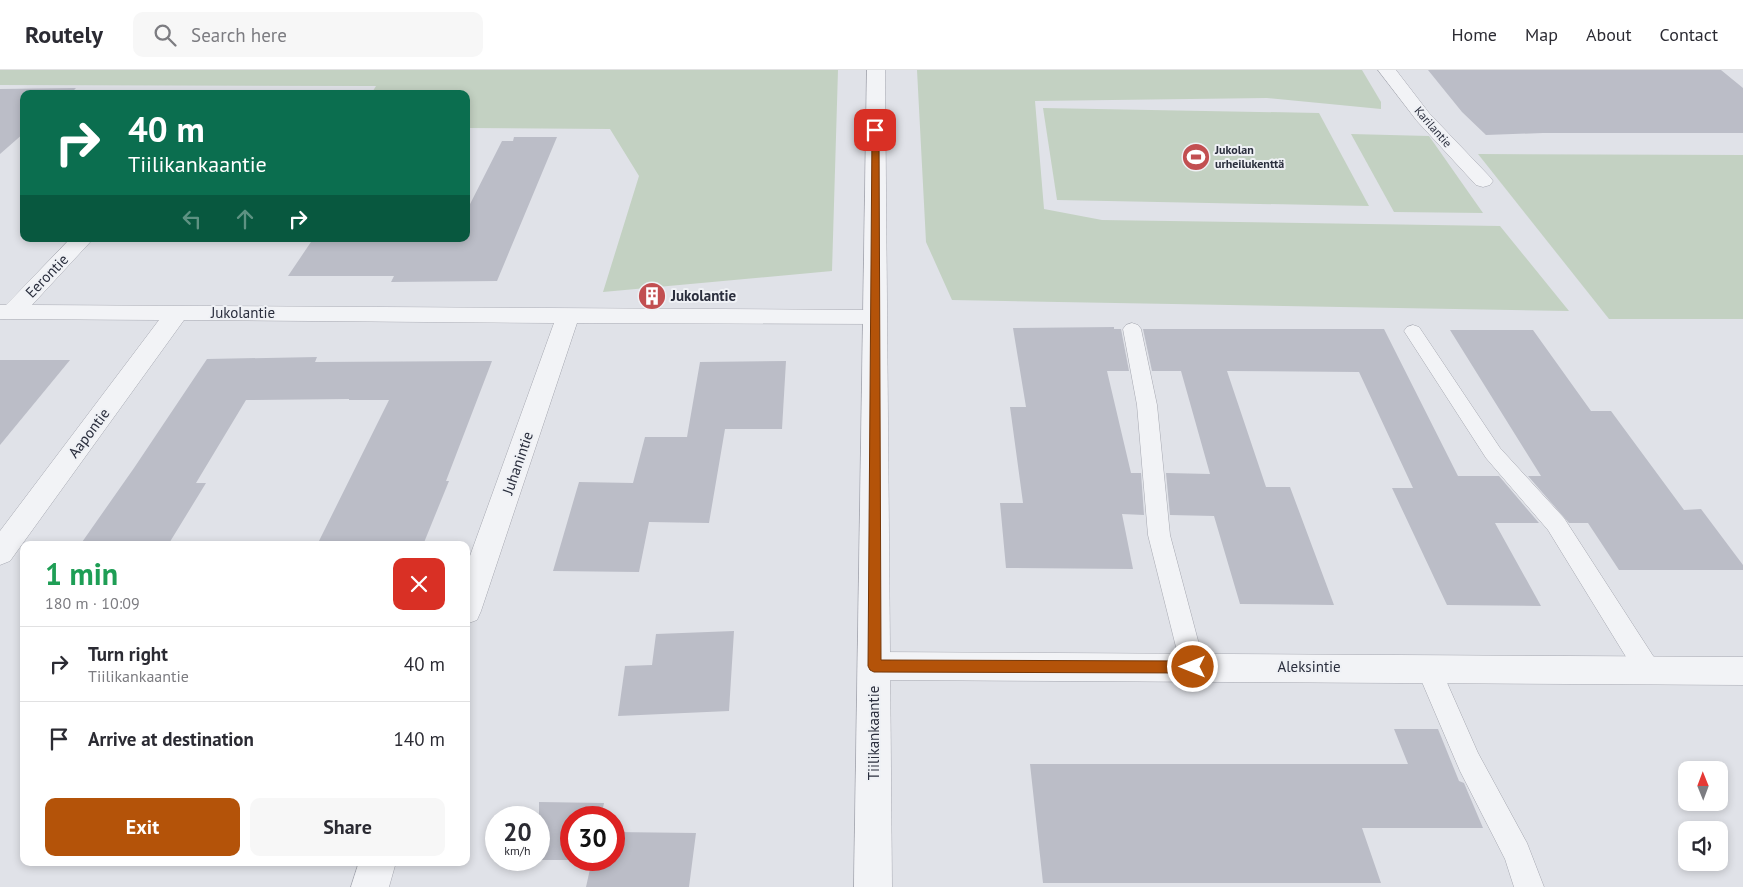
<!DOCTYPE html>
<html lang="en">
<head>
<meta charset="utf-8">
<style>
  body { margin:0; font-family:"PT Sans",sans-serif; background:#f7f7f7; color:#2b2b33; height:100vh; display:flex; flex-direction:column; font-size:19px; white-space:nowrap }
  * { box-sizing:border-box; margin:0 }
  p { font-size:16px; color:#7c7c81 }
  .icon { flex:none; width:28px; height:28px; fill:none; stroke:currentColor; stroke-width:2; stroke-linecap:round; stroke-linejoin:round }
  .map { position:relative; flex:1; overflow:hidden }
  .details { position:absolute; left:20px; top:471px; width:450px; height:325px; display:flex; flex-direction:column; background:#fff; border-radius:10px; box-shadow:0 2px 8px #0003 }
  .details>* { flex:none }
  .top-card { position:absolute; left:20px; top:20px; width:450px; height:152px; border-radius:10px; box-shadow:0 2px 8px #0003; background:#0b6e4f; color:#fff; overflow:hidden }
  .needle { width:32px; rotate:359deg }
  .controls { position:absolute; left:1678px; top:691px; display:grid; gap:10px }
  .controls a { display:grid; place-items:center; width:50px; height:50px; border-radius:10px; background:#fff; box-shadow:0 2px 8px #0003; font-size:25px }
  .speed { position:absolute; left:485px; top:736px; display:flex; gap:10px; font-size:25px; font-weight:700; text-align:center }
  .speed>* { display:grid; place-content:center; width:65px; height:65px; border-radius:50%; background:#fff; box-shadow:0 2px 8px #0003; line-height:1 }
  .speed small { font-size:12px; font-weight:400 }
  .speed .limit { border:8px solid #d22; background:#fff; color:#111 }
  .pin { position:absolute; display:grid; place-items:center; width:42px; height:42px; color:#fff; margin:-21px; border-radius:10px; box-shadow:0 2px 8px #0006 }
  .me { position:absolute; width:55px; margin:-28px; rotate:270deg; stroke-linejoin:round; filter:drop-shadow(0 0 4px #0008) }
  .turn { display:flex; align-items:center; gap:18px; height:105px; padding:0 25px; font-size:22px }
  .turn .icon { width:65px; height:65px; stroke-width:2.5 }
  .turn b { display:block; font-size:35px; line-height:42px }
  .lanes { display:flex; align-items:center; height:48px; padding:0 25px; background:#0003; justify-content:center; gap:25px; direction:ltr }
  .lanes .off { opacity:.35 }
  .round { display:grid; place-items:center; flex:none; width:52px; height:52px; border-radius:10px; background:#f7f7f7 }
  .overview { display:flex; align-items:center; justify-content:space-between; height:85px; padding:0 25px }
  h1 { font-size:30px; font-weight:700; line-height:38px; color:#1e9e55 }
  .action { display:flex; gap:10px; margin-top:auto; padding:10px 25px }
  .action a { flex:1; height:58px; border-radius:10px; background:#b45309; color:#fff; font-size:20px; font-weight:700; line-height:58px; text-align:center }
  .action a+a { background:#f7f7f7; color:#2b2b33 }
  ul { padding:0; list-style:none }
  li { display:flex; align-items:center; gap:15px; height:75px; padding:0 25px; border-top:1px solid #e1e1e2 }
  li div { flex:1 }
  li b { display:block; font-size:19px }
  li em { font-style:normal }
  header { display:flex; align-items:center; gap:30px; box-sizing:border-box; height:70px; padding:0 25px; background:#fff; border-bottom:1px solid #e1e1e2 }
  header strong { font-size:24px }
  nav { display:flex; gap:28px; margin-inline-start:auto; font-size:18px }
  .search { width:350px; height:45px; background:#f7f7f7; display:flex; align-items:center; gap:12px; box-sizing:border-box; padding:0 18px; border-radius:10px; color:#7c7c81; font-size:19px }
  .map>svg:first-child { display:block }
  .green { fill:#c3d1c2 }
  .building { fill:#bbbdc7 }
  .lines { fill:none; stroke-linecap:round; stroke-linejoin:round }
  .service-casing { stroke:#a6a8b1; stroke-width:1 }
  .minor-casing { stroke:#a6a8b1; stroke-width:1 }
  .tertiary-casing { stroke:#a6a8b1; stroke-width:1 }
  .service { fill:#f2f3f6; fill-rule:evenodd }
  .minor { fill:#f2f3f6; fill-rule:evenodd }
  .tertiary { fill:#f2f3f6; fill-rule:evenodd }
  .route { fill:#b45309; stroke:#753606 }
  .labels { text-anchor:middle; stroke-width:4; stroke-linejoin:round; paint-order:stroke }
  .far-street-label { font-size:12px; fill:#2a2e3d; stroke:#eff1f5 }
  .far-poi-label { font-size:12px; font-weight:bold; fill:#2a2e3d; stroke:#eff1f5; text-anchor:start }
  .street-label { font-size:15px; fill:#2a2e3d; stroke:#eff1f5 }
  .poi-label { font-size:15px; font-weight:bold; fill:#2a2e3d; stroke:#eff1f5; text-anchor:start }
</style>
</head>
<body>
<header>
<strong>Routely</strong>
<div class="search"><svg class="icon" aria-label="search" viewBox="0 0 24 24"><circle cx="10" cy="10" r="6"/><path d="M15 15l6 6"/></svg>Search here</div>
<nav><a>Home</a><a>Map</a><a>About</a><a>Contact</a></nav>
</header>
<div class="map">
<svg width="1743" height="817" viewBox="0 0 1743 817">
  <rect width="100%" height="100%" fill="#e0e2e8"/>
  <g class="green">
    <polygon points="0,0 838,0 832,201 603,222 639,106 610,59 466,58 466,24 371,24 376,16 0,15"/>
    <polygon points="917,0 1362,0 1381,32 1381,39 1267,28 1035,31 1044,139 1102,150 1500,156 1569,241 952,230 926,172"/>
    <polygon points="1043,38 1319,43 1369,136 1057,130"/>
    <polygon points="1351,64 1429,66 1483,143 1394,142"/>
    <polygon points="1478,84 1743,85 1743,249 1609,249"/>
  </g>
  <g class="building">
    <polygon points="1428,0 1721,0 1743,18 1743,63 1543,63 1486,65 1462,42"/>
    <polygon points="76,18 70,24 24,24 24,63 0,84 0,19"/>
    <polygon points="514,67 557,67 497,211 391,212 394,206 288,206 313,169 466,169 466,142 502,71 513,71"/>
    <polygon points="1114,257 1114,259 1121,259 1129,301 1107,301 1131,403 1141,403 1144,445 1122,444 1133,499 1006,498 1000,433 1023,433 1010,337 1026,337 1013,258"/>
    <polygon points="1143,259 1384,259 1458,406 1499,406 1539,453 1495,453 1541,536 1447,535 1392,418 1413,418 1359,302 1227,301 1266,417 1290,417 1334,535 1240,534 1214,446 1170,445 1166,403 1210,404 1181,301 1152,301"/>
    <polygon points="1450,260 1533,260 1591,341 1611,341 1684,440 1701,439 1743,495 1743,500 1619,500 1588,453 1569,453 1528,406 1541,406"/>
    <polygon points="317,287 315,292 492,291 446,411 449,411 423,475 317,475 389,330 349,330 349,329 246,330 196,413 206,413 168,475 80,475 134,398 207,289"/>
    <polygon points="0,290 70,290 0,375"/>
    <polygon points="786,291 782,359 725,359 709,453 649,452 639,502 553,501 579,412 633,413 645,367 687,367 700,292"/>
    <polygon points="734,561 729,641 618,646 625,596 652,595 656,564"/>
    <polygon points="1394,659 1438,659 1459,711 1464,713 1483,758 1362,758 1381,813 1043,813 1030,694 1408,694"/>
    <polygon points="539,732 604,733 601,748 571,748 571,790 614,790 614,762 696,763 689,817 586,817 592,790 539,790"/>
  </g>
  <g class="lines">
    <defs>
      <g id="service">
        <polygon points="1132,253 1138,255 1141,259 1157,335 1170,465 1205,597 1202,605 1193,608 1184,605 1181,597 1148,465 1137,335 1123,259 1126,255"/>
        <polygon points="1413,255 1419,257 1500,378 1564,448 1657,592 1661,600 1657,608 1648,611 1639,608 1548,460 1486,388 1404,261 1407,257"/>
        <polygon points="1428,587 1437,590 1478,683 1527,773 1544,817 1514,817 1505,789 1460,701 1416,598 1419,590"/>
      </g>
      <g id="minor">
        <polygon points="1378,0 1396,0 1429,43 1490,107 1493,111 1490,115 1483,117 1476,115 1417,51"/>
        <polygon points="70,169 93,169 32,235 875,240 883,242 887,247 883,252 875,254 577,253 481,541 477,550 466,554 466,497 554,253 184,250 10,491 0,495 0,461 159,250 0,249 0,235 6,235"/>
        <polygon points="874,582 1743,587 1743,615 874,610 863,606 858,596 863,586"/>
        <polygon points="359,792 396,792 389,817 351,817"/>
      </g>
      <polygon id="tertiary" points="867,0 885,0 892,817 854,817"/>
    </defs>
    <use href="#service" class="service-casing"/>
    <use href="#minor" class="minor-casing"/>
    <use href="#tertiary" class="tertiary-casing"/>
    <use href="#service" class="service"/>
    <use href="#minor" class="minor"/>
    <use href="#tertiary" class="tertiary"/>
  </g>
  <polygon class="route" points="875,58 879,60 881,590 1193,591 1197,593 1199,597 1197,601 1193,603 874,602 870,600 868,596 872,60"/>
  <defs>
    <symbol id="stadium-disc" viewBox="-11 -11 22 22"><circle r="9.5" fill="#c24f51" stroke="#eff1f5"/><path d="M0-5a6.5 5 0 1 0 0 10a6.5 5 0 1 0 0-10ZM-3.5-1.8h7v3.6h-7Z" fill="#fff"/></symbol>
    <symbol id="building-disc" viewBox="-11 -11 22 22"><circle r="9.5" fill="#c24f51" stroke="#eff1f5"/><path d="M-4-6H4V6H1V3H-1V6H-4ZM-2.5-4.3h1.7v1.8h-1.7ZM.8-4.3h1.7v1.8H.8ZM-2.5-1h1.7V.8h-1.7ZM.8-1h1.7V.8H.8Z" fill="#fff"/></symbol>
  </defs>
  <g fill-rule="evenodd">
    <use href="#stadium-disc" x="1180" y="71" width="32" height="32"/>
    <use href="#building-disc" x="636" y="210" width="32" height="32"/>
  </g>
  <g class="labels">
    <g class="far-street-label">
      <text transform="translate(1433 57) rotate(49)" y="4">Karilantie</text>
    </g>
    <g class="far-poi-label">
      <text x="1215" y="84">Jukolan<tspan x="1215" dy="14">urheilukenttä</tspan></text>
    </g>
    <g class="street-label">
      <text transform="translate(47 206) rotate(-46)" y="5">Eerontie</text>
      <text x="243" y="248">Jukolantie</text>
      <text transform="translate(89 363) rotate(-53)" y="5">Aapontie</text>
      <text transform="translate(518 393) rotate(-71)" y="5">Juhanintie</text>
      <text x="1309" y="602">Aleksintie</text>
      <text transform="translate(874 663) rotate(-90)" y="5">Tiilikankaantie</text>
    </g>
    <g class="poi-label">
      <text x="671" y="231">Jukolantie</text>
    </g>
  </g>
</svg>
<div class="controls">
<a><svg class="needle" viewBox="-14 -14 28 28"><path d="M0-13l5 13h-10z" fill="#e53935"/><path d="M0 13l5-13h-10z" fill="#7c7c81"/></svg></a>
<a><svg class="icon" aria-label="sound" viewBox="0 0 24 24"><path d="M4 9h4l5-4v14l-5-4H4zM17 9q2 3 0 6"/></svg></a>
</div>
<div class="speed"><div>20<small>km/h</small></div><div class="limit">30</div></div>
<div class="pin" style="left:875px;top:60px;background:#d93025"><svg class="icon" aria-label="arrive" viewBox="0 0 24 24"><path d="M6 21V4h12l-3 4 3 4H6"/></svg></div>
<svg class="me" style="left:1193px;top:597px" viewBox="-20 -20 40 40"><circle r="17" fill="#b45309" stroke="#fff" stroke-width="3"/><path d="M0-11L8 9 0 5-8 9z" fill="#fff"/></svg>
<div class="top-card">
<div class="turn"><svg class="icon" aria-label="right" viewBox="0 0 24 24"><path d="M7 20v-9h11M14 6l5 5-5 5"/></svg><div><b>40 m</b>Tiilikankaantie</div></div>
<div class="lanes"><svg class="icon off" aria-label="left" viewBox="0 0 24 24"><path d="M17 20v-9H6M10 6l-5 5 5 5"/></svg><svg class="icon off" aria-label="ahead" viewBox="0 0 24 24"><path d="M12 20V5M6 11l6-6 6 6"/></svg><svg class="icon" aria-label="right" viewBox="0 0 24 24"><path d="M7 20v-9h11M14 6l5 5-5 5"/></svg></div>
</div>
<section class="details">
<div class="overview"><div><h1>1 min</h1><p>180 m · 10:09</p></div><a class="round" style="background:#d93025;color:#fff"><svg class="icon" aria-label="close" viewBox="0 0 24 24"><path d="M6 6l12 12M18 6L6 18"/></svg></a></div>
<ul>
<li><svg class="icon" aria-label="right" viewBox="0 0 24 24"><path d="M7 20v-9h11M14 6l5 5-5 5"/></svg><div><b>Turn right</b><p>Tiilikankaantie</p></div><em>40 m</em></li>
<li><svg class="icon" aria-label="arrive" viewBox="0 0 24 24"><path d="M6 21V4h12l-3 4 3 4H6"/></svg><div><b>Arrive at destination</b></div><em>140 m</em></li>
</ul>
<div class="action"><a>Exit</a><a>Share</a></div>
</section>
</div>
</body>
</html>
